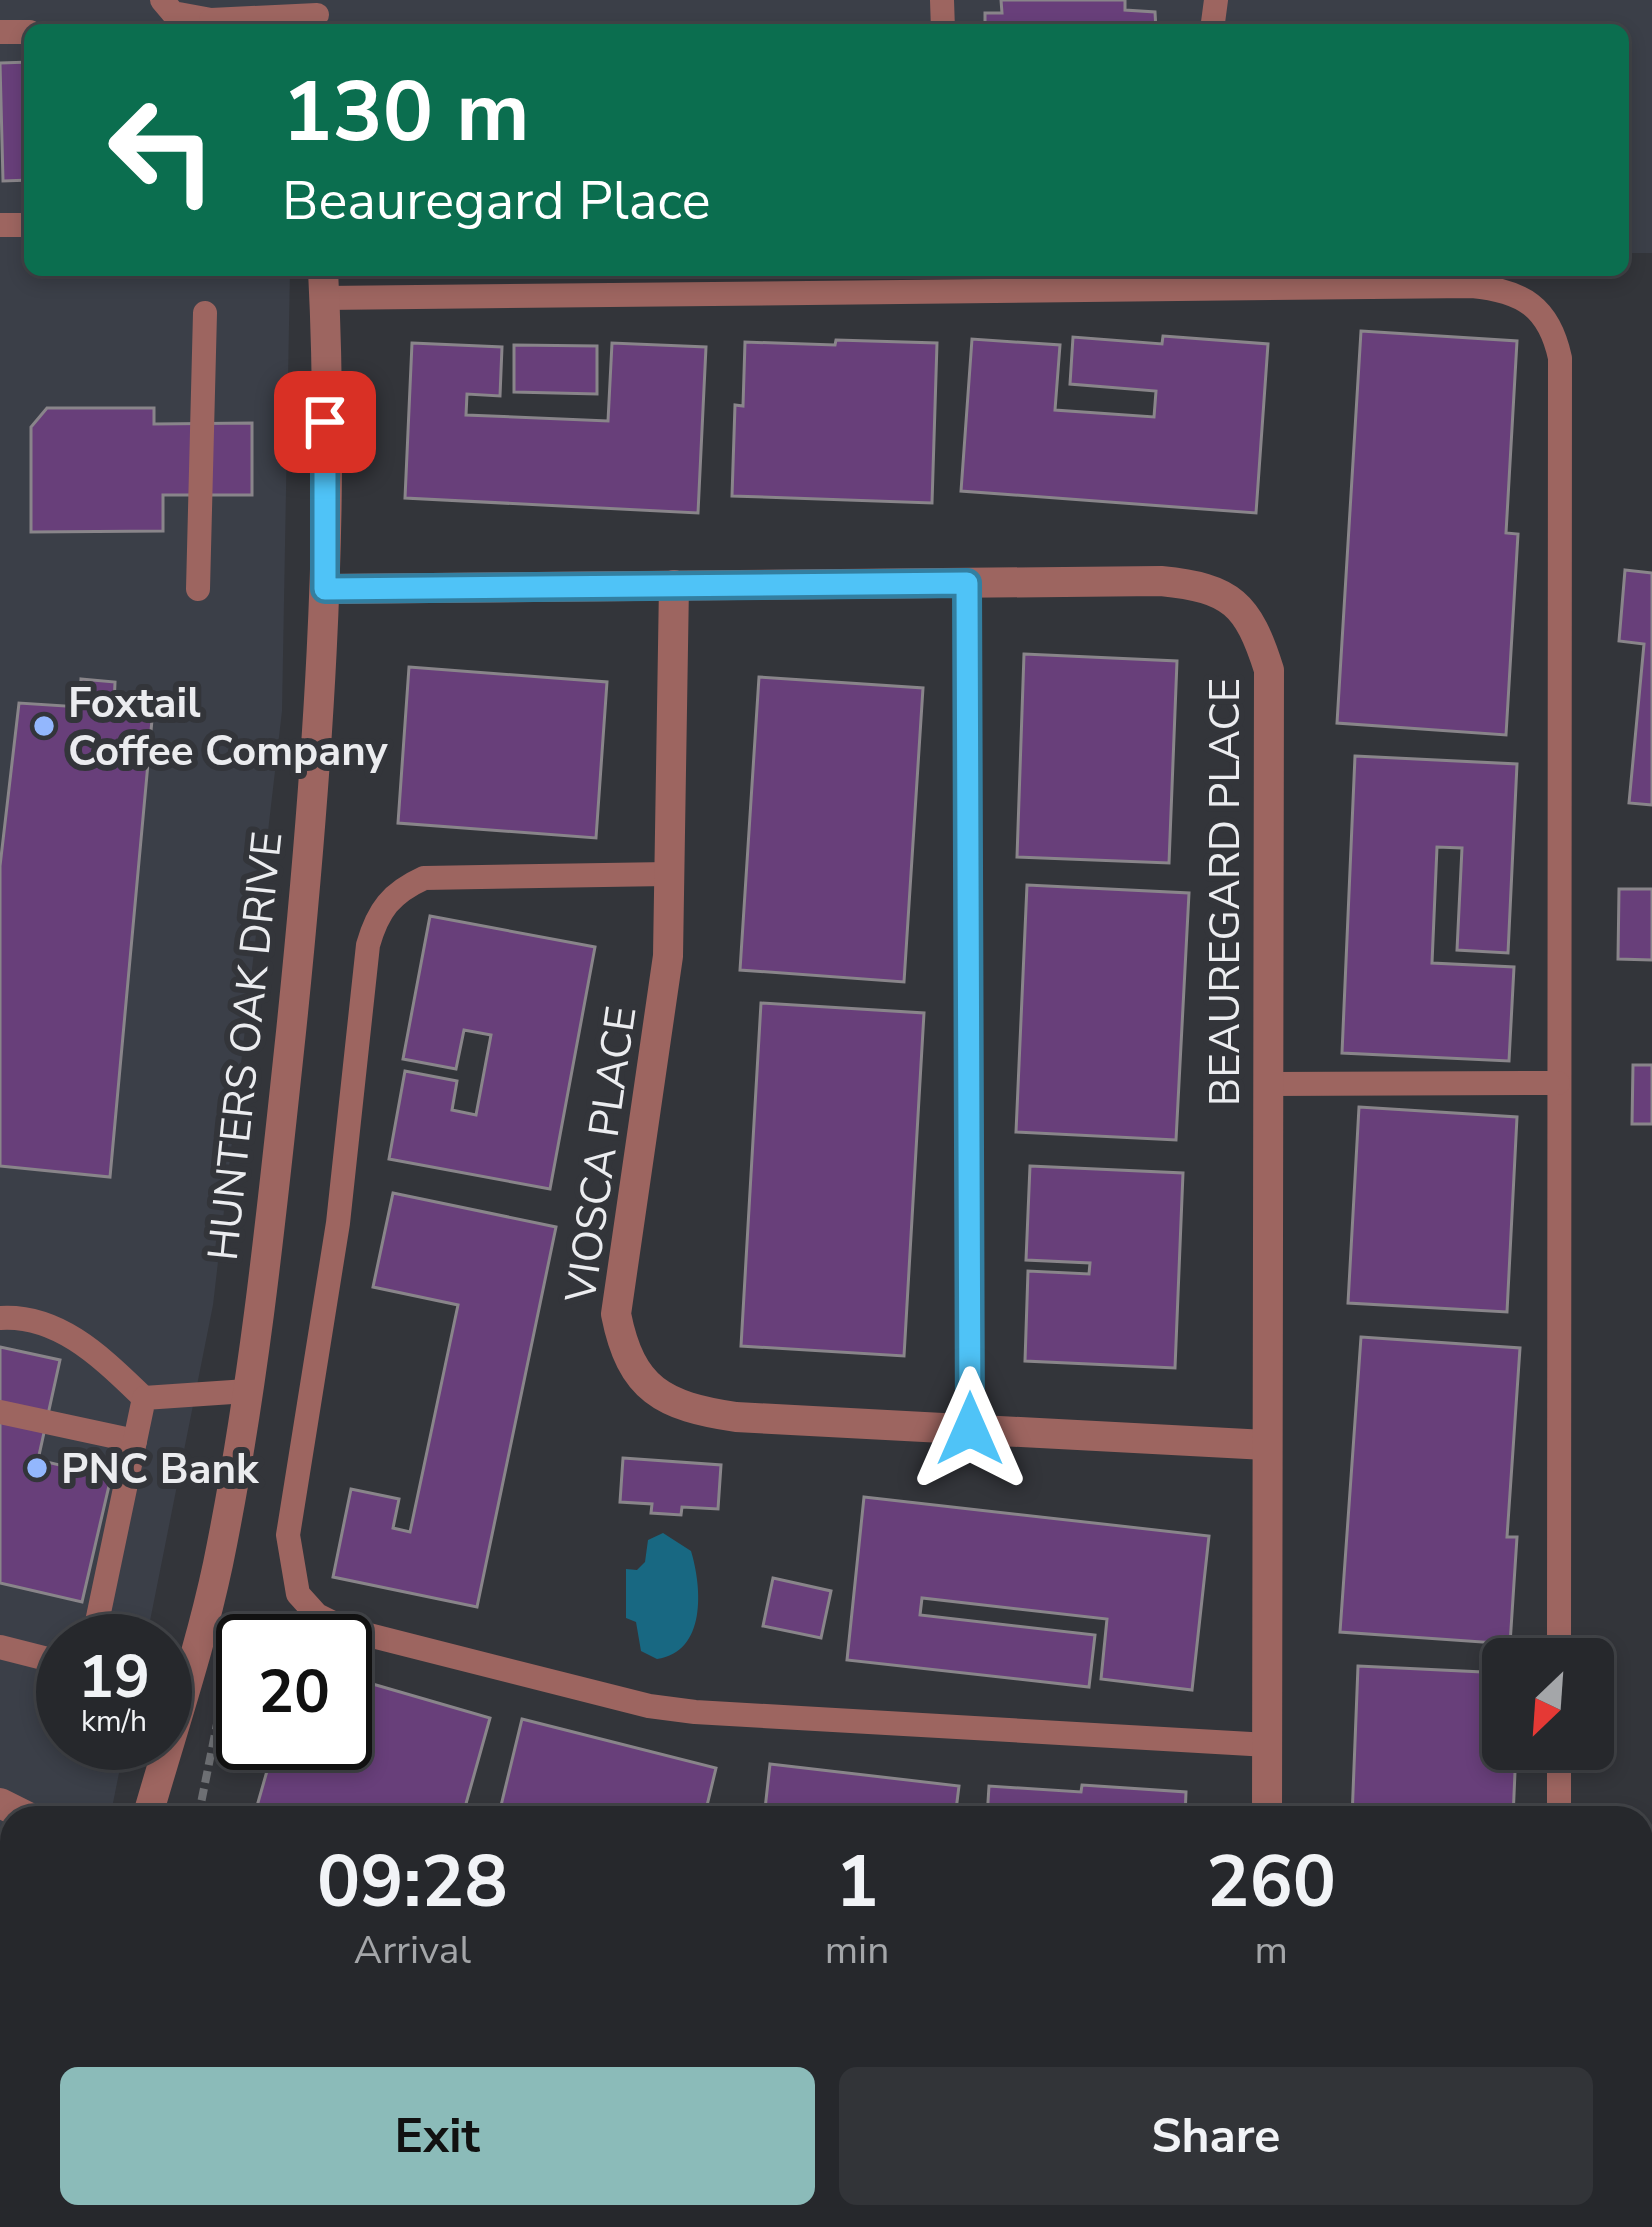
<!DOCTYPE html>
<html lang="en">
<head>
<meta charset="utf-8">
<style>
  body { margin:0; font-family:"Nunito Sans",sans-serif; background:#323438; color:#f1f3f6; height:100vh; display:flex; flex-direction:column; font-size:45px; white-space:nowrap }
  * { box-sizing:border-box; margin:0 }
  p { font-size:39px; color:#a4a6a9 }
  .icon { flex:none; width:66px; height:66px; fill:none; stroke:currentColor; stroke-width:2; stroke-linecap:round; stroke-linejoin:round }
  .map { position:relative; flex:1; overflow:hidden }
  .drawer { position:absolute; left:0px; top:1806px; width:1653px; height:423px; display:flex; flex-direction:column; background:#26282c; border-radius:36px 36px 0 0; box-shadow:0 6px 18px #0003,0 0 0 3px #424448 }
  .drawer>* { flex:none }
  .guide { position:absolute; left:24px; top:24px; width:1605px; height:252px; border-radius:18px; box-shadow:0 6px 18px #0003,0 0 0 3px #424448; background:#0b6e4f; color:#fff; overflow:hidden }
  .needle { width:78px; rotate:205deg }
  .fabs { position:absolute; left:1482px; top:1638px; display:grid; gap:24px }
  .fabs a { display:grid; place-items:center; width:132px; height:132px; border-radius:18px; background:#26282c; box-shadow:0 6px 18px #0003,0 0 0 3px #424448; font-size:60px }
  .speed { position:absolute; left:36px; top:1614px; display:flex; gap:24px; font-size:60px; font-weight:700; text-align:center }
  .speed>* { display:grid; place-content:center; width:156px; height:156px; border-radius:50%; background:#26282c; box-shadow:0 6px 18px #0003,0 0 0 3px #424448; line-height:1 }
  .speed small { font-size:30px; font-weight:400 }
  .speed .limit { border:6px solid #111; border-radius:18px; background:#fff; color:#111 }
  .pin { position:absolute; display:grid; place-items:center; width:102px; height:102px; color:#fff; margin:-51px; border-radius:24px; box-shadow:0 6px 18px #0006 }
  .me { position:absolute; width:132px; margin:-66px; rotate:0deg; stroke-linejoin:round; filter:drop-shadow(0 0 9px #0008) }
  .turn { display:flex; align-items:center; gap:42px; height:252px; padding:0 60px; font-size:54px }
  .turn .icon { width:156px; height:156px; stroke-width:2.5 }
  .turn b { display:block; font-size:84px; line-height:102px }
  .eta { display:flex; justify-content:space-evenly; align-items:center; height:204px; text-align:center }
  .eta b { font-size:72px; font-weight:700; line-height:84px }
  .action { display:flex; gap:24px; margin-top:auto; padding:24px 60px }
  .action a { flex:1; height:138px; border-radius:18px; background:#8bbbb9; color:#111; font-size:48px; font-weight:700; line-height:138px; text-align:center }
  .action a+a { background:#323438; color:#f1f3f6 }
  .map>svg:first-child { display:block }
  .built { fill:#3b3f48 }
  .water { fill:#186882 }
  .building { fill:#683f7a; stroke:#89858a; stroke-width:3 }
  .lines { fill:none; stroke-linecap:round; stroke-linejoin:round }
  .path { stroke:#6e7074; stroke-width:8; stroke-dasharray:12 6; stroke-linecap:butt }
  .lane { stroke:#9d6560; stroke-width:24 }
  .street { stroke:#9d6560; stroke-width:30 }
  .route-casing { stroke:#337fa1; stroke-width:30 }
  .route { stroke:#4fc3f7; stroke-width:21 }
  .poi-dot { fill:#93b7fd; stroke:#33353a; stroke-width:4.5 }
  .labels { text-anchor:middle; stroke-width:12; stroke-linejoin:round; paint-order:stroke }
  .poi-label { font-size:42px; font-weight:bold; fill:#ebecef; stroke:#33353a; text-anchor:start }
  .street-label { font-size:42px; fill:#ebecef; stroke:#33353a }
</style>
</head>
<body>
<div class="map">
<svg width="1652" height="2227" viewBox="0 0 1652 2227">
  <rect width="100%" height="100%" fill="#33353a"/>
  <polygon class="built" points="0,0 1652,0 1652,253 1623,253 1623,30 30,30 30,270 290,270 282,711 213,1305 146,1641 63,1641 63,1743 125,1743 110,1818 12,1818 12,2217 262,2217 284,2227 0,2227"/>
  <path class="water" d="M663,1533L691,1551C702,1587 707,1652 657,1659L641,1651L636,1622L626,1618V1569L637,1570L645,1562L648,1540Z"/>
  <g class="building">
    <polygon points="1001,0 1125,0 1125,10 1155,12 1156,30 985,30 985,13 1002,13"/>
    <polygon points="30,62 30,180 3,181 0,63"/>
    <polygon points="1361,331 1517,341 1506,533 1518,534 1506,735 1337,723"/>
    <polygon points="1163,336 1268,344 1256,513 961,491 972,339 1060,345 1055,410 1154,417 1156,391 1070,384 1073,337 1162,344"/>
    <polygon points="836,340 937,343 932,503 732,496 735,405 743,406 745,342 835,345"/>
    <polygon points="412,343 502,347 500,396 467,394 466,415 608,421 612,343 706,347 698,513 405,498"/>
    <polygon points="514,345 597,346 597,394 514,392"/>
    <polygon points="47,408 154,408 154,424 252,423 252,495 163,495 163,531 31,532 31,427"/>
    <polygon points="1625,570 1652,573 1652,805 1629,803 1644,644 1619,641"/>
    <polygon points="1024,654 1177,661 1169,863 1017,857"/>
    <polygon points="409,667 607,682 596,838 398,823"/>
    <polygon points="759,677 923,688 904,982 740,970"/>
    <polygon points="81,679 115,682 114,707 153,709 110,1177 0,1166 0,866 19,703 80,707"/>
    <polygon points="1355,756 1517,764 1508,953 1457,950 1462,848 1437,847 1432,963 1514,967 1509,1061 1342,1053"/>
    <polygon points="1027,885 1189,893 1176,1140 1016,1132"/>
    <polygon points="1619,889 1652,889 1652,960 1618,959"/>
    <polygon points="430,916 595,947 550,1189 389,1159 405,1071 457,1081 452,1110 476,1115 491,1035 464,1030 456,1069 403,1059"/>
    <polygon points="761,1003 924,1013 904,1356 741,1346"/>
    <polygon points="1633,1065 1652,1065 1652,1124 1632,1124"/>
    <polygon points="1359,1107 1517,1117 1507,1312 1348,1303"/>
    <polygon points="1030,1166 1183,1173 1175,1368 1025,1361 1028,1271 1089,1274 1090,1263 1026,1260"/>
    <polygon points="393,1193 556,1227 477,1607 333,1577 351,1489 399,1499 393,1528 410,1532 458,1305 373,1287"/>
    <polygon points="1361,1337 1520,1348 1507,1537 1517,1537 1510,1644 1340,1632"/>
    <polygon points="0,1347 60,1360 38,1460 111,1477 82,1602 0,1583"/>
    <polygon points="623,1458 721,1465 718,1509 682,1507 681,1515 651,1513 652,1504 620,1502"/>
    <polygon points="864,1497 1209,1536 1192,1690 1101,1679 1107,1619 922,1598 920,1615 1095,1635 1089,1687 847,1660"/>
    <polygon points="773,1578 831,1591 821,1638 763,1626"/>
    <polygon points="1358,1666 1503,1673 1503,1749 1516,1749 1513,1818 1352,1818"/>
    <polygon points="345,1676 490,1718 462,1818 273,1818 255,1813 275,1743 345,1743"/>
    <polygon points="522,1719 716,1768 704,1818 498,1818"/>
    <polygon points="770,1764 959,1786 955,1818 764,1818"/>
    <polygon points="1082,1785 1186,1792 1185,1818 987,1818 989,1786 1081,1792"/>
    <polygon points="1641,2133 1652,2133 1652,2227 1455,2227 1455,2217 1641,2217"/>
    <polygon points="691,2217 956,2217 955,2227 805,2227"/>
    <polygon points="1138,2217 1358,2217 1358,2227 1137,2227"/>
  </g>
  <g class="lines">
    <g class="path">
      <polyline points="198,1818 218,1719"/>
      <polyline points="1641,2021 1652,2022"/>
      <polyline points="379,2217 401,2227"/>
      <polyline points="95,2227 98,2217"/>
      <polyline points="964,2227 964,2217"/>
    </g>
    <g class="lane">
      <polyline points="162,0 173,13 211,20"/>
      <polyline points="942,0 943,30"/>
      <polyline points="211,30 211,20 317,15"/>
      <polyline points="1212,30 1216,0"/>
      <polyline points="0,32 30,32"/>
      <polyline points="0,225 30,225"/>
      <path d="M324,298L1472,286C1523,291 1549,307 1560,358L1559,1659"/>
      <polyline points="967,583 970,1429"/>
      <polyline points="198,589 205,313"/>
      <path d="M668,874L424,878C391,893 378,910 368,945L338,1223L288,1535L298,1594L317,1615L345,1629L649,1706L695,1712L1268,1745"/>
      <polyline points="1267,1084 1558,1083"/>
      <path d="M0,1318C60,1314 104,1360 144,1398"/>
      <polyline points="0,1412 135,1441"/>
      <polyline points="93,1641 144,1398 247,1391"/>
      <polyline points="0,1647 63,1663"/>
      <polyline points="1559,1749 1559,1818"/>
      <polyline points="53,2227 55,2217"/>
      <polyline points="1004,2227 1005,2217"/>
    </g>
    <g class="street">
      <path d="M674,585L668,956L616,1314C631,1390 663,1406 736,1417L1266,1445"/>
      <path d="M325,589L1161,581C1232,588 1248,604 1269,670L1267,1818"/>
      <polyline points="0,1803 30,1818"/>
      <path d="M147,1818C171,1734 200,1649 218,1564C254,1389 272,1210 291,1032C317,780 336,524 323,270"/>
      <polyline points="0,1871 12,1871"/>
      <polyline points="1641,2066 1652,2067"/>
    </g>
  </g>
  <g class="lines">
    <defs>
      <polyline id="route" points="325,422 325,589 967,583 970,1429"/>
    </defs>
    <use href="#route" class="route-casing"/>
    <use href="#route" class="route"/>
  </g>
  <g class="poi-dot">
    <circle cx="44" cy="726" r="12"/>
    <circle cx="37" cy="1468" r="12"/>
  </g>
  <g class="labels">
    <g class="poi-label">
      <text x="68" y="717">Foxtail<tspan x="68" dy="48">Coffee Company</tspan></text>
      <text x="61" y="1483">PNC Bank</text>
    </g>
    <g class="street-label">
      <text transform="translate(1224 892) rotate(-90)" y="15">BEAUREGARD PLACE</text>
      <text transform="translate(244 1046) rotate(-84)" y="15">HUNTERS OAK DRIVE</text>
      <text transform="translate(600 1154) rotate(-82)" y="15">VIOSCA PLACE</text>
    </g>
  </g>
</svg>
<div class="fabs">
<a><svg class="needle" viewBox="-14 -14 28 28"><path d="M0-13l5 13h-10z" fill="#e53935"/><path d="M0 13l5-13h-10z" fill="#a4a6a9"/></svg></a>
</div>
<div class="speed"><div>19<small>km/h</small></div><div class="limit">20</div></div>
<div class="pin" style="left:325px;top:422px;background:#d93025"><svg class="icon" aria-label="arrive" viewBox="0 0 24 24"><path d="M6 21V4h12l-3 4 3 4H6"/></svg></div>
<svg class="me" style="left:970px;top:1429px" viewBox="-20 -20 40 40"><path d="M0-17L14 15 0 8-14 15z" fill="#4fc3f7" stroke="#fff" stroke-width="4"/></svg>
<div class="guide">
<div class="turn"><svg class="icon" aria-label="left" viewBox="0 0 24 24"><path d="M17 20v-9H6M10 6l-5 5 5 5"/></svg><div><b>130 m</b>Beauregard Place</div></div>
</div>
<section class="drawer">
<div class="eta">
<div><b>09:28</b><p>Arrival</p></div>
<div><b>1</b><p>min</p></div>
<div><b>260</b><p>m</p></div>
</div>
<div class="action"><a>Exit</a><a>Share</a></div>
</section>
</div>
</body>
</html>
